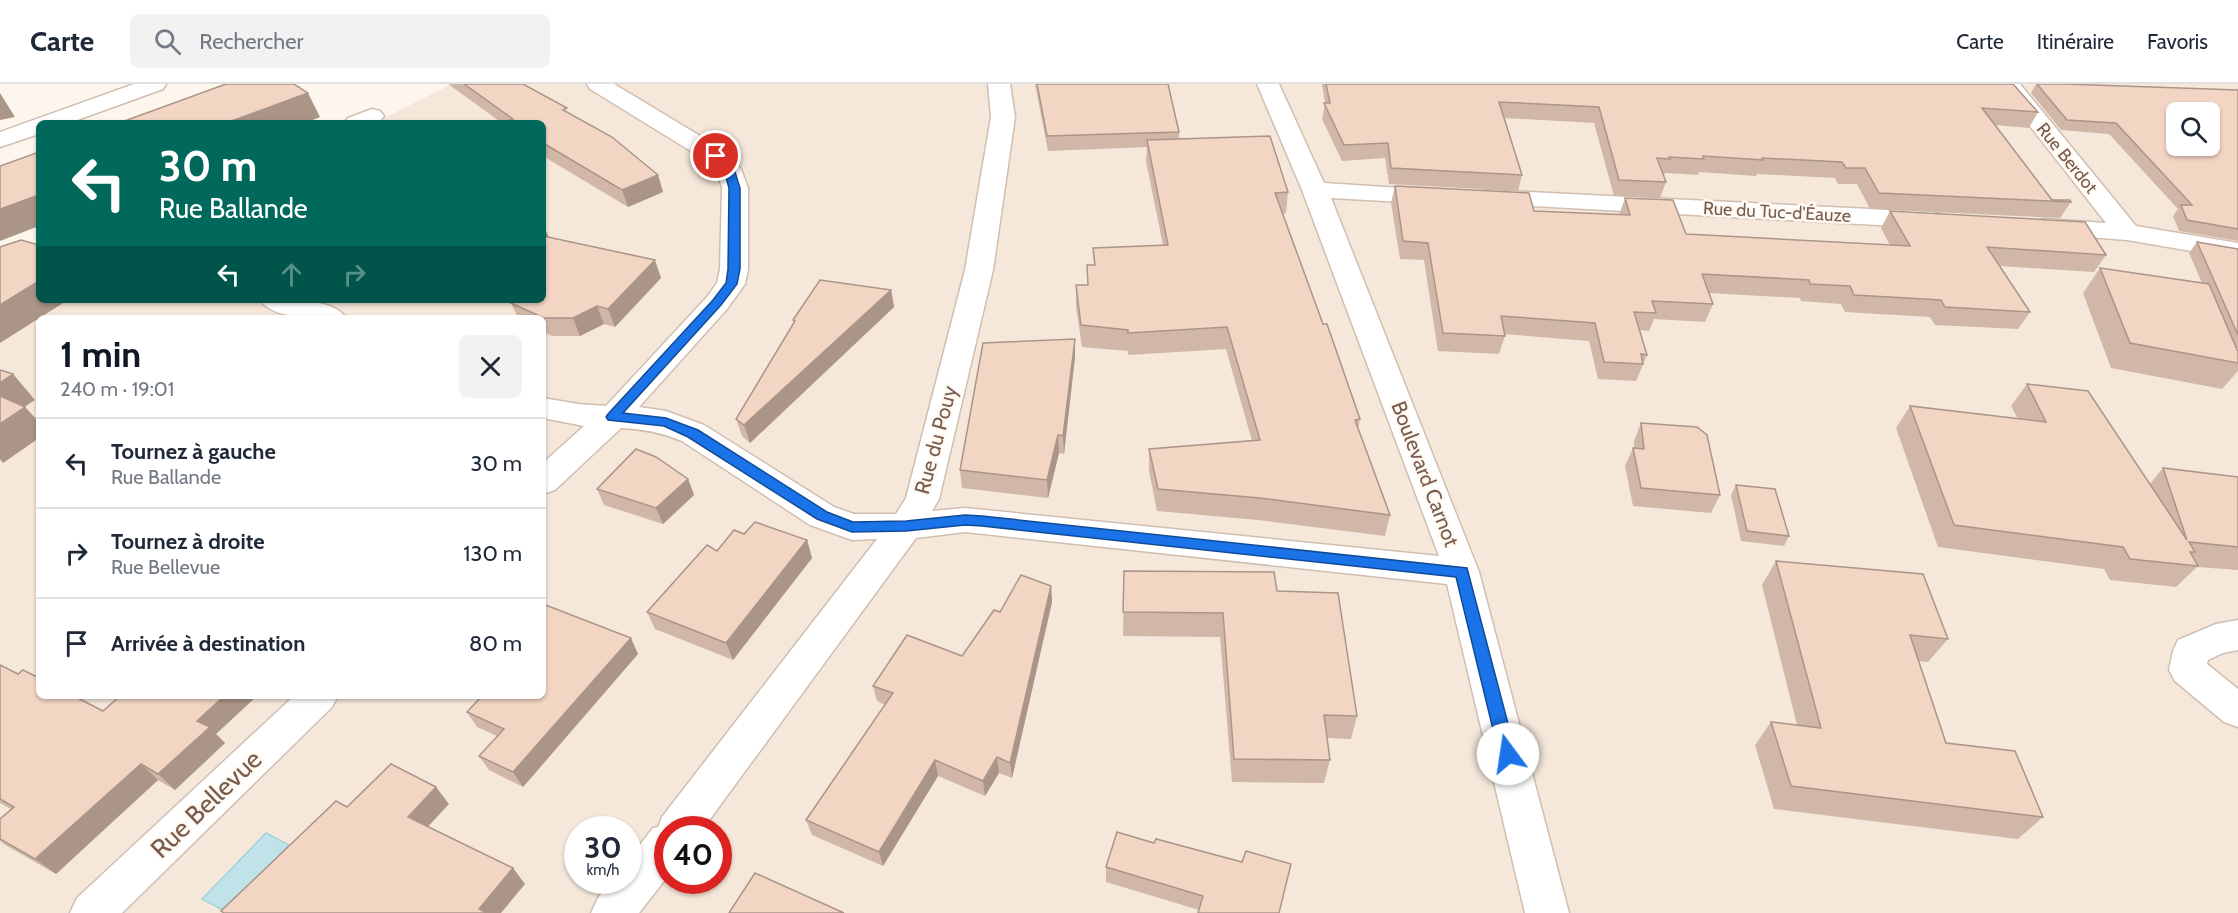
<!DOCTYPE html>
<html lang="fr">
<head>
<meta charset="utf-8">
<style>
  body { margin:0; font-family:Cabin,sans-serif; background:#f2f2f3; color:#1f2937; height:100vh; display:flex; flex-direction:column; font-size:22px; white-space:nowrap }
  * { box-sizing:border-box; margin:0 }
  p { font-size:20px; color:#747a83 }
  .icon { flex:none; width:33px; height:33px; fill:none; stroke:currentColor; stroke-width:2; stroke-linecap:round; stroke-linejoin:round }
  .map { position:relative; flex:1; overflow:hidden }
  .panel { position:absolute; left:36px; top:231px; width:510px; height:384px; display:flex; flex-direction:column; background:#fff; border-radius:9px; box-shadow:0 2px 4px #0004 }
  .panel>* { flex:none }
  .banner { position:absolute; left:36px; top:36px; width:510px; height:183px; border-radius:9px; box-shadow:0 2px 4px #0004; background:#00695c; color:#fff; overflow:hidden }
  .controls { position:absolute; left:2166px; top:18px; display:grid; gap:12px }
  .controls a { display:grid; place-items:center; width:54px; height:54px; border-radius:9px; background:#fff; box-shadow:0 2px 4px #0004; font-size:30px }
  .speed { position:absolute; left:564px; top:732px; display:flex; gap:12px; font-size:30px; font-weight:700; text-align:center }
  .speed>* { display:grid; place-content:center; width:78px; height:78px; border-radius:50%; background:#fff; box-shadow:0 2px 4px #0004; line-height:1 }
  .speed small { font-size:15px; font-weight:400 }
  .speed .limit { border:9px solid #d22; background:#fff; color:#111 }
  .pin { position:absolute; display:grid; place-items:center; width:51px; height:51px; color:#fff; margin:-26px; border:3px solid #fff; border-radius:50%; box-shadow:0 2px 6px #0007 }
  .me { position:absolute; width:66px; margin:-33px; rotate:346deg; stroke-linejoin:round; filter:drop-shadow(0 0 4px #0008) }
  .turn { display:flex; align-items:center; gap:21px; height:126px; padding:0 24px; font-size:27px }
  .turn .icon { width:78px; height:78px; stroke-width:2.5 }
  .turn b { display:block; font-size:42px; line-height:51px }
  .lanes { display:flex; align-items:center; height:57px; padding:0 24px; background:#0003; justify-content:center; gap:30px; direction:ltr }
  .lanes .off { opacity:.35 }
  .round { display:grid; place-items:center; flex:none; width:63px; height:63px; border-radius:9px; background:#f2f2f3 }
  .headline { display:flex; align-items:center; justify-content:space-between; height:102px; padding:0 24px }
  h1 { font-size:36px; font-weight:700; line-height:45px; color:#111827 }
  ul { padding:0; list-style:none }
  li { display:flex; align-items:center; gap:18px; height:90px; padding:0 24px; border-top:2px solid #e0e1e3 }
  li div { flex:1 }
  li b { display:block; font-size:22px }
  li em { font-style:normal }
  header { display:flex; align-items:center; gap:36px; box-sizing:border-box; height:84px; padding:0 30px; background:#fff; border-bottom:2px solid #e0e1e3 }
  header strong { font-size:28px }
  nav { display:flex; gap:33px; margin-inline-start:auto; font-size:21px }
  .search { width:420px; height:54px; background:#f2f2f3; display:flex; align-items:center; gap:15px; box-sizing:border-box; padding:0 21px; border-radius:9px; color:#747a83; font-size:22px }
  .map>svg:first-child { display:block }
  .residential { fill:#f5e8da; fill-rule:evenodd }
  .water { fill:#bfe3e8; stroke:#a5d3da; stroke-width:1.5 }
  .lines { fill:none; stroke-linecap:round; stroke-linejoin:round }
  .minor-casing { stroke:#d1beb0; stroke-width:3 }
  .minor { fill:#fff; fill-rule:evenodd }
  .wall { fill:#d1b7a8 }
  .shaded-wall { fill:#aa9588 }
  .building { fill:#f3d5c3; stroke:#aa9588; stroke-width:1.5; fill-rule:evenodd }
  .route { fill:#1a73e8; stroke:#114b97; stroke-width:1.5 }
  .labels { text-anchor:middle; stroke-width:5; stroke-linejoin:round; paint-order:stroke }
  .far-street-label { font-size:18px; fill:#7a5c4d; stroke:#fffaf3 }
  .street-label { font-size:21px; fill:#7a5c4d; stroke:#fffaf3 }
  .near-street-label { font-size:26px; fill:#7a5c4d; stroke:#fffaf3 }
</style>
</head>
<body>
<header>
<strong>Carte</strong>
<div class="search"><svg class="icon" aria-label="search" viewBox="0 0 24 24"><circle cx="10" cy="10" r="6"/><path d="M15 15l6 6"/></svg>Rechercher</div>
<nav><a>Carte</a><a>Itinéraire</a><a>Favoris</a></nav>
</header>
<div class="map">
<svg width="2238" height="829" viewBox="0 0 2238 829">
  <rect width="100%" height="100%" fill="#fdf6ec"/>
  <path class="residential" d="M452,0H2238V829H0V196L39,216H543V39H374ZM2176,28H2210V62H2176ZM39,234H543V612H39ZM578,746H628V796H578ZM668,746H718V796H668Z"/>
  <polygon class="water" points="266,749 289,761 225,827 202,815"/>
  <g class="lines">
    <defs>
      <g id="minor">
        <polygon points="134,0 166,0 163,5 69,39 39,39 39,50 0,63 0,48"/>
        <path d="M587,0H614L725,67L741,85L748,104V185L745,200L727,225L639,323L666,327L704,341L834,423L854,430H896L906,414L965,186L991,33L988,0H1010L1015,33L993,186L939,415L932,427L965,424L1439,472L1302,106L1257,0H1279L1324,99L1447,107L1451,112L1447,117L1438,120L1331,114L1479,488L1569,829H1525L1447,500L965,448L916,454L702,746H668V792L639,829H591L598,814L612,796H628V776L653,744L658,743L662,733L877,455L852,456L810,441L682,357C661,348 643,345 621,344L555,406L543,410V379L584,342L543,334V314L578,320L606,322L707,213L717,199L720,185L722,104L717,87L707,77L590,5Z"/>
        <polygon points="1997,0 2020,0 2136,142 2238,159 2238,175 2127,156 2035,149 2031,143 2035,137 2044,135 2106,139"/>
        <polygon points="372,25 380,27 384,32 380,37 344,39 348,34"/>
        <polygon points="1486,106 1932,128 1941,130 1945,136 1941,142 1932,144 1477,119 1473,114 1477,109"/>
        <path d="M260,216C282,216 333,213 346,234C324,234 274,237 260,216Z"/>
        <polygon points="2238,536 2238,566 2223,569 2208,576 2207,580 2238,605 2238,643 2224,638 2175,597 2169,586 2173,567 2178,556 2216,540"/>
        <polygon points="294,612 338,612 332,623 122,829 70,829 77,814"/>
      </g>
    </defs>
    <use href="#minor" class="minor-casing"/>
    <use href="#minor" class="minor"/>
  </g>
  <g class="wall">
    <polygon points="448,0 523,0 569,29 658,91 663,108 628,123 543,72 543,39 502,39"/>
    <polygon points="1035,0 1168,0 1179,48 1179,55 1288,108 1286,129 1283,130 1323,240 1360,335 1358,345 1390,431 1385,452 1258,436 1157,427 1149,387 1149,365 1252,357 1226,265 1128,271 1128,267 1082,263 1076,223 1076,201 1087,201 1087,181 1094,181 1093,164 1163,161 1146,77 1147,63 1048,67"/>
    <polygon points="1322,0 2013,0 2038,28 2029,44 1995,41 2052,116 2071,118 2060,134 1870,125 1857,100 1838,100 1835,94 1757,90 1756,92 1699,88 1698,91 1665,89 1664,91 1663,91 1666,98 1660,114 1614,112 1594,39 1504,34 1522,91 1518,107 1389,100 1385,74 1342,77 1322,35 1325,19"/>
    <polygon points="2036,0 2065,0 2238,6 2238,157 2179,147 2173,132 2178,125 2109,50 2061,46 2031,9"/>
    <polygon points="1395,102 1534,127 1619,131 1625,114 1686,150 1890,161 1881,144 1890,127 2106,171 2094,188 2000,182 2030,228 2018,245 1935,241 1930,233 1845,228 1841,220 1801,217 1800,214 1708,209 1713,220 1705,238 1654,235 1649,247 1639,246 1647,271 1636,297 1598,295 1589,257 1504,250 1505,252 1499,270 1438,267 1424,176 1400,175 1391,119"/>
    <polygon points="543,140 548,153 661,194 615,243 604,240 580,252 552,252 543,248 543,234 518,234 511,219 543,216"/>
    <polygon points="2197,158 2238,165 2238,264 2236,264 2238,268 2238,287 2222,305 2111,284 2083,209 2100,184 2202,199 2189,169"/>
    <polygon points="891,206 894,223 750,359 742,352 736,335 794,239 793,236"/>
    <polygon points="1075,255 1075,273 1064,370 1059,369 1048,414 962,404 960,386"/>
    <polygon points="2027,300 2150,400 2163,384 2238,393 2238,486 2197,483 2176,503 2110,496 2104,485 1938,463 1896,344 1910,322 2018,335 2011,322"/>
    <polygon points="1641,339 1720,411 1711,429 1633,422 1625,382 1633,364 1634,364 1634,357"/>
    <polygon points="688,395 694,411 663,440 604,421 597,405"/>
    <polygon points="1736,401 1789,452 1784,462 1741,457 1731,411"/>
    <polygon points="744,450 807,456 812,474 733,576 655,545 647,528 717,467"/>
    <polygon points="1776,477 1948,555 1928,578 1918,577 1946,659 2043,733 2018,755 1774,725 1755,661 1771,638 1797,641 1762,501"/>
    <polygon points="1124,487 1277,507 1357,632 1351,655 1327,654 1330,676 1324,699 1232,698 1220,553 1123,552"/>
    <polygon points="1051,502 1052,518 1012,694 999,689 985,712 938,692 883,782 812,751 806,736 885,621 877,617 873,602 962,572 1000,528"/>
    <polygon points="638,570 523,703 489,686 479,672 497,652 477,643 467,628"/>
    <polygon points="0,581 18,590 103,627 216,650 225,659 175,706 158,696 56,790 7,762 0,757 0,735 11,725 0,719"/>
    <polygon points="1154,759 1242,778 1291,780 1199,826 1106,798 1106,783"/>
  </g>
  <g class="shaded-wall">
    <polygon points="0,9 15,33 0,36"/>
    <polygon points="308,9 320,33 305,39 226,39"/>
    <polygon points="658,91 663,108 628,123 622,106"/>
    <polygon points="39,111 39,142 0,157 0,125"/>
    <polygon points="543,140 550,156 543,159"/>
    <polygon points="655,176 661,194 615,243 608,225"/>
    <polygon points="39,197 39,216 68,216 0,259 0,221"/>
    <polygon points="891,206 894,223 750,359 744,341"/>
    <polygon points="597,222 604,240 580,252 573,234"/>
    <polygon points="1075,255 1075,273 1064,370 1063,352"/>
    <polygon points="13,290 35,316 10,332 0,321 0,299"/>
    <polygon points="25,323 39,338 39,354 3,379 0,375 0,340"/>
    <polygon points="1058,351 1059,369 1048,414 1047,396"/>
    <polygon points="688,395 694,411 663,440 656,424"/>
    <polygon points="807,456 812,474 733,576 726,559"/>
    <polygon points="1051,502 1052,518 1012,694 1010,679"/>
    <polygon points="631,554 638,570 523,703 513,688"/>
    <polygon points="224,612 257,612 216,650 225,659 175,706 158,690 197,637"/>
    <polygon points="997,673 999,689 985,712 983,697"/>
    <polygon points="935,676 938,692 883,782 879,768"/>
    <polygon points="141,680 158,696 56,790 35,775"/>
    <polygon points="436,703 449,720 422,749 408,733"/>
    <polygon points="513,784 525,800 501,829 482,829 479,825"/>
  </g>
  <g class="building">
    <polygon points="226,0 294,0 308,9 226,39 119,39"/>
    <polygon points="464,0 523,0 567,24 563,26 612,53 658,91 622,106 543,59 543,39 510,39 507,37 513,35"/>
    <polygon points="1037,0 1168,0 1179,48 1047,52"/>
    <polygon points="1326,0 2013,0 2038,28 1982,24 2052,116 2070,116 2071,118 1879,109 1865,84 1846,84 1842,78 1762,74 1763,76 1703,72 1704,75 1669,73 1670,75 1657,74 1666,98 1619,96 1599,23 1499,18 1522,91 1391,84 1388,59 1344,61 1324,19 1330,19"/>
    <path d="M2037,0H2065L2238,6V145L2187,136L2181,121H2192L2116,39L2067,36ZM2176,28H2210V62H2176Z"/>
    <polygon points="1270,52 1288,108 1275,109 1323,240 1327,240 1360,335 1355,336 1390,431 1260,414 1158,405 1149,365 1260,356 1227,243 1128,249 1128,246 1081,241 1076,201 1088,201 1087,181 1095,181 1093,164 1168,161 1147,56"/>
    <polygon points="39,68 39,111 0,125 0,82"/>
    <polygon points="1395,102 1529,109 1534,127 1630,131 1625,114 1673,116 1686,150 1910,162 1890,127 2085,138 2106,171 1987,163 2030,228 1945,223 1941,216 1854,211 1850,202 1810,200 1809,196 1702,190 1713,220 1652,217 1656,229 1634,228 1647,271 1641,270 1643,280 1604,278 1595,239 1501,232 1505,252 1443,249 1428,159 1403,157"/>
    <polygon points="543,152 655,176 608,225 597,222 573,234 544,234 511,219 515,216 543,216"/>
    <polygon points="21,156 39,161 39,197 0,221 0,163"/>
    <polygon points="2197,158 2238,165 2238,251"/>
    <polygon points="2100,184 2209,200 2238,268 2238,279 2130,259"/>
    <polygon points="820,196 891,206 744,341 736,335 795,237 793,236"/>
    <polygon points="1075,255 1063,352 1058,351 1047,396 960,386 983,259"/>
    <polygon points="0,286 13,290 0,299"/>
    <polygon points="2027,300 2088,307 2187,456 2163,384 2238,393 2238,463 2189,458 2195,468 2190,468 2198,482 2130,475 2123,463 1954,441 1910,322 2046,338"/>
    <polygon points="0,312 25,323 0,340"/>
    <polygon points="1641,339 1697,343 1707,351 1720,411 1641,404 1633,364 1644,365"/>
    <polygon points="636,365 656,373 688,395 656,424 597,405"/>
    <polygon points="1736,401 1775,405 1789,452 1747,447"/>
    <polygon points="755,438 807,456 726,559 647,528 707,461 717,467 734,446 744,450"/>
    <polygon points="1776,477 1923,490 1948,555 1910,551 1946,659 2015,667 2043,733 1791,702 1771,638 1821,644"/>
    <polygon points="1124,487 1274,488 1277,507 1338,509 1357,632 1324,631 1330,676 1234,675 1223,529 1123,528"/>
    <polygon points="1021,491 1051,502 1010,679 997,673 983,697 935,676 879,768 806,736 893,609 873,602 907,551 962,572 994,526 1000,528"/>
    <polygon points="543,520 631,554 513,688 479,672 504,645 467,628 482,612 543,612"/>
    <polygon points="0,581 18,590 23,586 39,594 39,612 74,612 103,627 120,612 224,612 197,637 210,643 158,690 141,680 35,775 0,755 0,735 14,723 0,715"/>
    <polygon points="391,680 436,703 408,733 513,784 479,825 487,829 224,829 221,827 336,717 347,723"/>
    <polygon points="1117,748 1154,759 1156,755 1242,778 1246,767 1291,780 1279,829 1198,829 1203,812 1106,783"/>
    <polygon points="755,789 844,829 729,829"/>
  </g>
  <polygon class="route" points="712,70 720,70 734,85 740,104 740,185 737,200 721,221 623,329 666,334 698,346 827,428 853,438 906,437 965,431 982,432 1467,484 1516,670 1513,675 1508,677 1502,675 1499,670 1456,493 982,442 965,441 906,447 852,448 817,435 688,353 664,342 608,336 606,333 608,330 713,216 726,199 728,185 729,104 724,86 712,74"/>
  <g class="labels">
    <g class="far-street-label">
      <text transform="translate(2067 74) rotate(51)" y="6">Rue Berdot</text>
      <text transform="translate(1777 128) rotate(3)" y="6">Rue du Tuc-d'Éauze</text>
    </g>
    <g class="street-label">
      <text transform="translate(936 356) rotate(-75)" y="7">Rue du Pouy</text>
      <text transform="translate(1425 390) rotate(69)" y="7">Boulevard Carnot</text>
    </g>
    <g class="near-street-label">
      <text transform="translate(206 720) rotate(-44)" y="9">Rue Bellevue</text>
    </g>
  </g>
</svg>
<div class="controls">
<a><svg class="icon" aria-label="search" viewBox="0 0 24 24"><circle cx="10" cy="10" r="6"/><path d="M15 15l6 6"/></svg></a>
</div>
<div class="speed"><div>30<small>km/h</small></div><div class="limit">40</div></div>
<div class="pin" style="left:716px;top:72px;background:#d93025"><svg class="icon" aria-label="arrive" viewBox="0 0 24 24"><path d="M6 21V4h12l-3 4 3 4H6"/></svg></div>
<svg class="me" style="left:1508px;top:670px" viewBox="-20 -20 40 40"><circle r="19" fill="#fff"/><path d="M0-13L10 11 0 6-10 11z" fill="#1a73e8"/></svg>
<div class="banner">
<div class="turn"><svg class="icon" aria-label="left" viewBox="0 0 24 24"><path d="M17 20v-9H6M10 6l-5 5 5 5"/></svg><div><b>30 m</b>Rue Ballande</div></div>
<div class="lanes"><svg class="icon" aria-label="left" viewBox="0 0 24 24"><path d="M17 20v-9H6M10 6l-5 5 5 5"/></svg><svg class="icon off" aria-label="ahead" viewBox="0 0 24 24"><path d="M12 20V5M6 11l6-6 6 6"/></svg><svg class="icon off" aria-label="right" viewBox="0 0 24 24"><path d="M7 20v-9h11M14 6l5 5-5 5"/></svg></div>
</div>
<section class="panel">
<div class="headline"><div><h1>1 min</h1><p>240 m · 19:01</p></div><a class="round"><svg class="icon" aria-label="close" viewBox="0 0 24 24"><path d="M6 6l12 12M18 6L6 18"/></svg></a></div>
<ul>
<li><svg class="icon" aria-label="left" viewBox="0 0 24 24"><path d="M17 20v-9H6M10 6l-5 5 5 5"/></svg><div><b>Tournez à gauche</b><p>Rue Ballande</p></div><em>30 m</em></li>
<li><svg class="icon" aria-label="right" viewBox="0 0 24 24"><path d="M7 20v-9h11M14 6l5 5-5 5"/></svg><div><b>Tournez à droite</b><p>Rue Bellevue</p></div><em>130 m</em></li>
<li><svg class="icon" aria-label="arrive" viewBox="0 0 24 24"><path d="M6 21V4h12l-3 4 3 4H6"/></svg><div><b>Arrivée à destination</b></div><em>80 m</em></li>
</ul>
</section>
</div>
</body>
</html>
